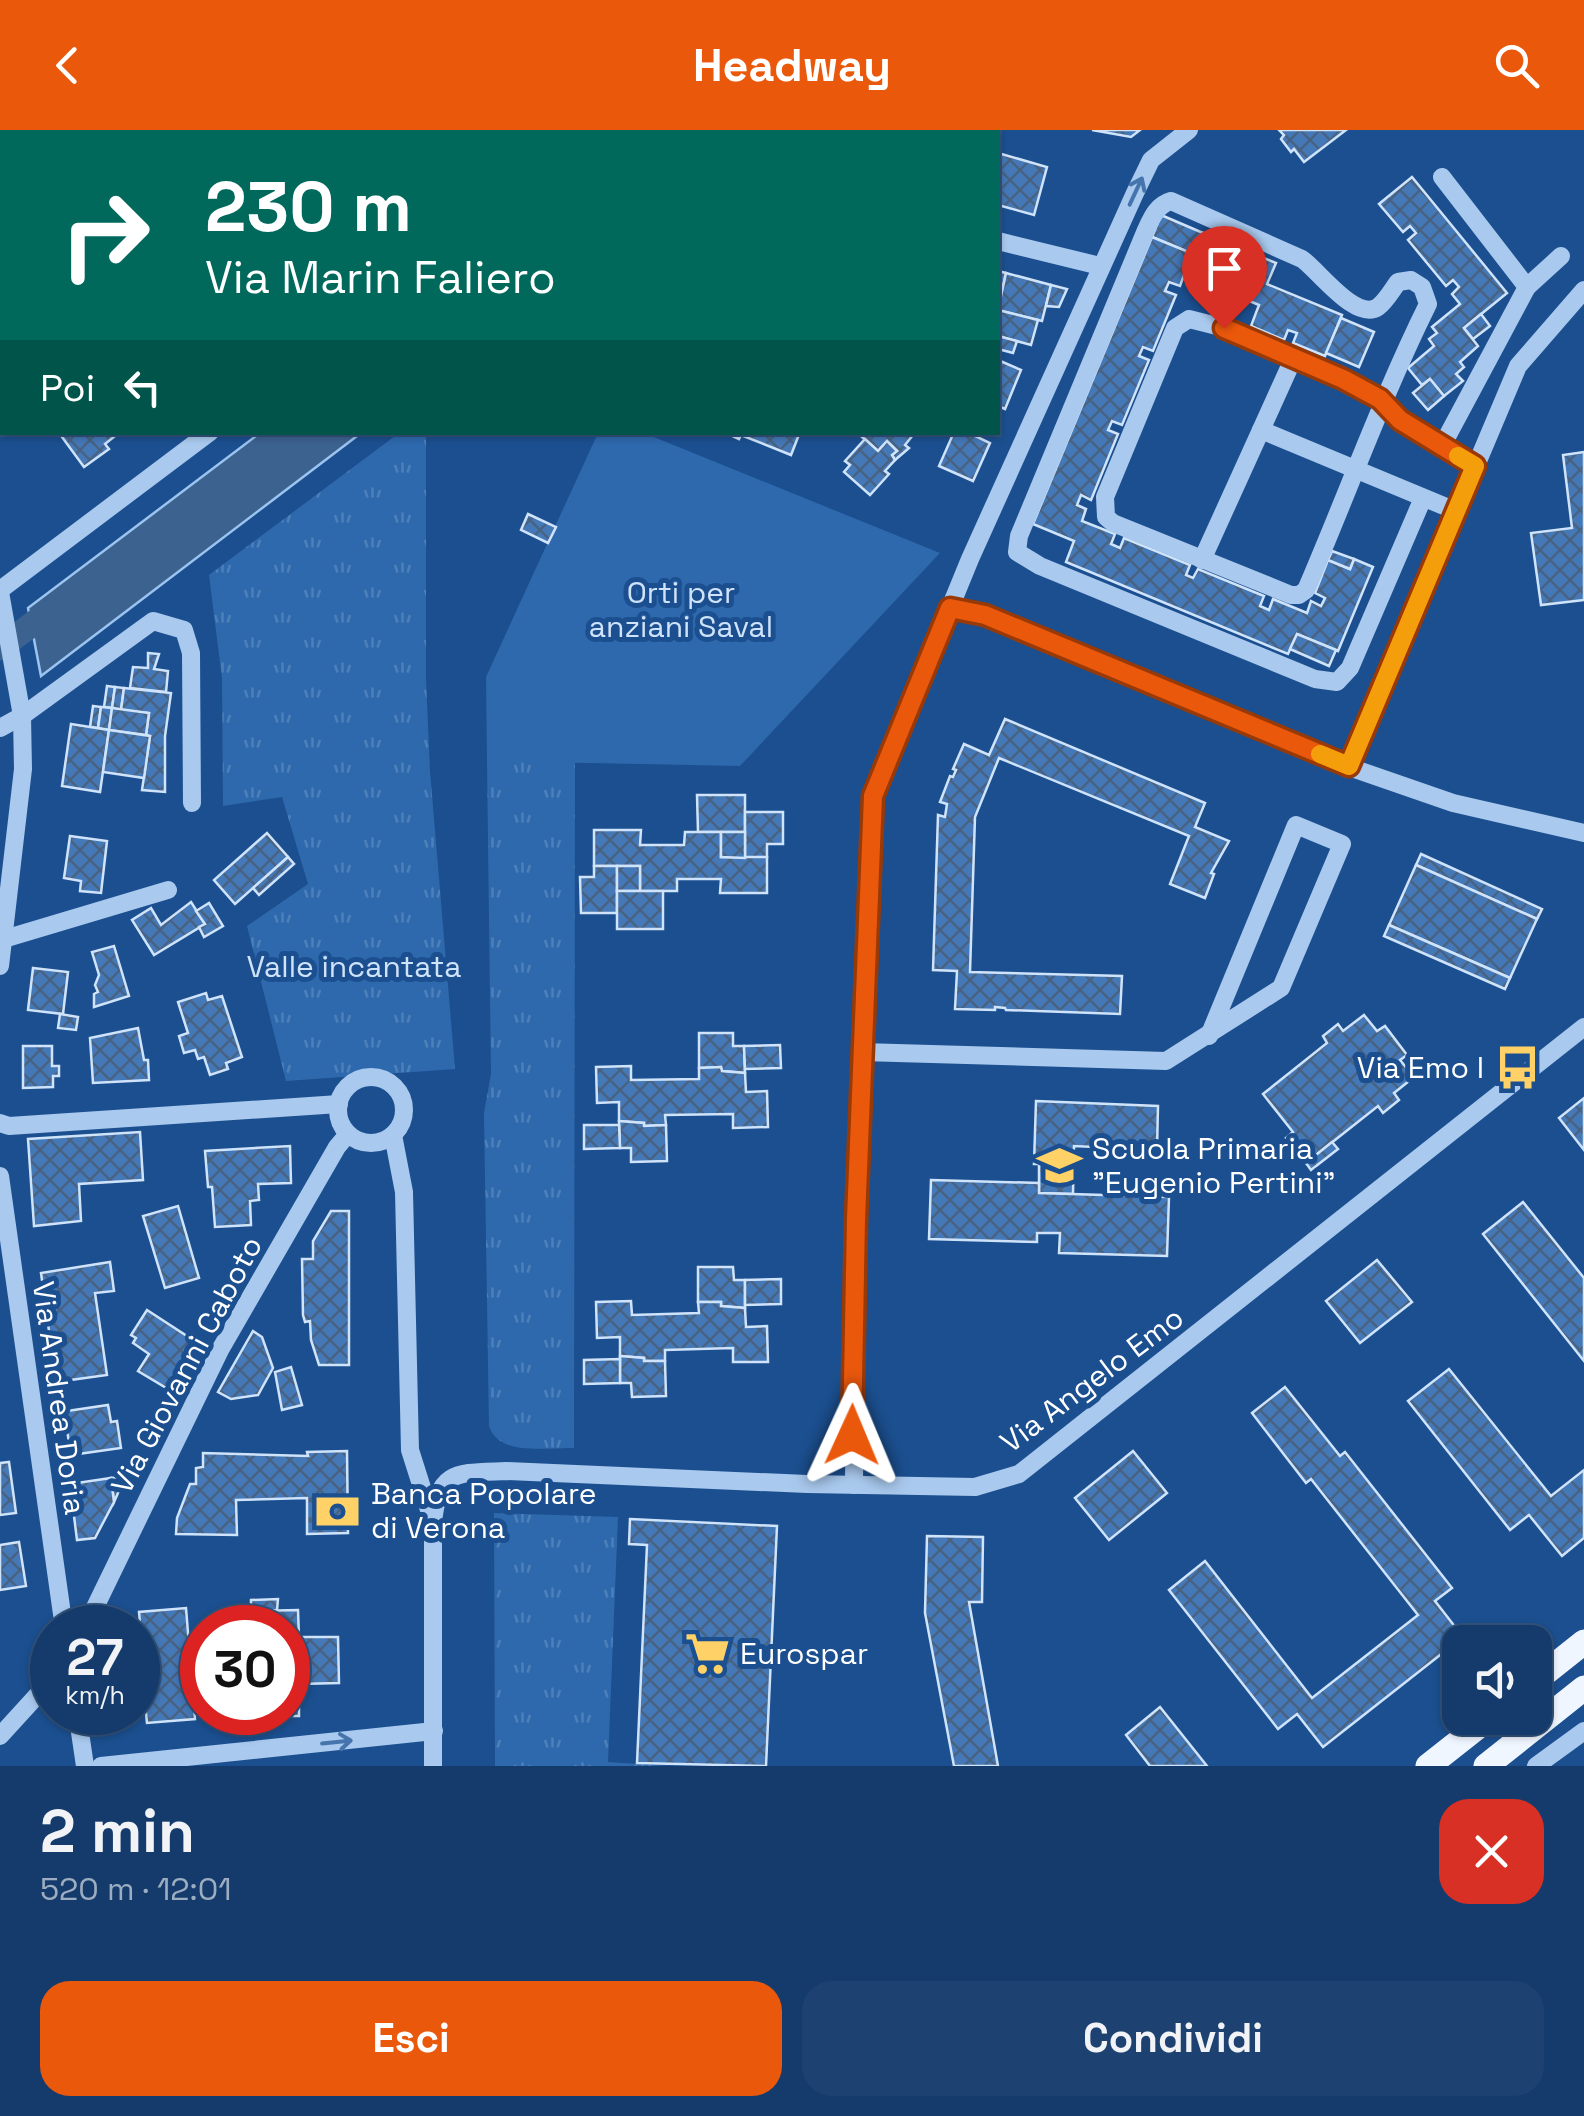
<!DOCTYPE html>
<html lang="it">
<head>
<meta charset="utf-8">
<style>
  body { margin:0; font-family:"Space Grotesk",sans-serif; background:#1d4271; color:#f1f3f6; height:100vh; display:flex; flex-direction:column; font-size:38px; white-space:nowrap }
  * { box-sizing:border-box; margin:0 }
  p { font-size:32px; color:#9dadc1 }
  .icon { flex:none; width:55px; height:55px; fill:none; stroke:currentColor; stroke-width:2; stroke-linecap:round; stroke-linejoin:round }
  .map { position:relative; height:1636px; overflow:hidden }
  .sheet { display:flex; flex-direction:column; background:#143b6b; flex:1 }
  .sheet>* { flex:none }
  .banner { position:absolute; left:0px; top:0px; width:1000px; height:305px; box-shadow:0 2px 8px #0004,0 0 0 2px #33557e; background:#00695c; color:#fff; overflow:hidden }
  .controls { position:absolute; left:1442px; top:1495px; display:grid; gap:20px }
  .controls a { display:grid; place-items:center; width:110px; height:110px; border-radius:20px; background:#143b6b; box-shadow:0 2px 8px #0004,0 0 0 2px #33557e; font-size:50px }
  .speed { position:absolute; left:30px; top:1475px; display:flex; gap:20px; font-size:50px; font-weight:700; text-align:center }
  .speed>* { display:grid; place-content:center; width:130px; height:130px; border-radius:50%; background:#143b6b; box-shadow:0 2px 8px #0004,0 0 0 2px #33557e; line-height:1 }
  .speed small { font-size:25px; font-weight:400 }
  .speed .limit { border:15px solid #d22; background:#fff; color:#111 }
  .pin { position:absolute; display:grid; place-items:center; width:85px; height:85px; color:#fff; margin:-102px -42px; border-radius:50% 50% 50% 0; rotate:-45deg; box-shadow:0 0 10px #0007 }
  .pin .icon { rotate:45deg }
  .me { position:absolute; width:110px; margin:-55px; rotate:1deg; stroke-linejoin:round; filter:drop-shadow(0 0 8px #0008) }
  .turn { display:flex; align-items:center; gap:35px; height:210px; padding:0 40px; font-size:45px }
  .turn .icon { width:130px; height:130px; stroke-width:2.5 }
  .turn b { display:block; font-size:70px; line-height:85px }
  .then { display:flex; align-items:center; height:95px; padding:0 40px; background:#0003; gap:20px; font-size:38px }
  .round { display:grid; place-items:center; flex:none; width:105px; height:105px; border-radius:30px; background:#1d4271 }
  .overview { display:flex; align-items:center; justify-content:space-between; height:170px; padding:0 40px }
  h1 { font-size:60px; font-weight:700; line-height:75px }
  .cta { display:flex; gap:20px; margin-top:auto; padding:20px 40px }
  .cta a { flex:1; height:115px; border-radius:30px; background:#ea580c; color:#fff; font-size:40px; font-weight:700; line-height:115px; text-align:center }
  .cta a+a { background:#1d4271; color:#f1f3f6 }
  header { display:flex; justify-content:space-between; align-items:center; height:130px; padding:0 40px; background:#ea580c; color:#fff; font-size:45px; font-weight:700 }
  .map>svg:first-child { display:block }
  .grass { fill:url(#grass-tufts) }
  .garden { fill:#2e69ad }
  .water { fill:#3c6290; stroke:#9cc4f0; stroke-width:2.5 }
  .lines { fill:none; stroke-linecap:round; stroke-linejoin:round }
  .canal { stroke:#3c6290; stroke-width:25 }
  .building { fill:url(#building-cross-hatch); stroke:#cfe3fa; stroke-width:2.5 }
  .minor { stroke:#a9c9ee; stroke-width:18 }
  .major { stroke:#f0f6ff; stroke-width:25 }
  .oneway { stroke:#4674ac }
  .route-casing { stroke:#983908; stroke-width:25 }
  .route { stroke:#ea580c; stroke-width:18 }
  .slow { stroke:#f59e0b; stroke-width:18 }
  .labels { text-anchor:middle; stroke-width:10; stroke-linejoin:round; paint-order:stroke }
  .park-label { font-size:30px; fill:#cfe3fa; stroke:#1b4f8f }
  .poi-label { font-size:30px; fill:#fff; stroke:#1b4f8f; text-anchor:start }
  .street-label { font-size:30px; fill:#fff; stroke:#1b4f8f }
</style>
</head>
<body>
<header><svg class="icon" aria-label="back" viewBox="0 0 24 24"><path d="M15 5l-7 7 7 7"/></svg>Headway<svg class="icon" aria-label="search" viewBox="0 0 24 24"><circle cx="10" cy="10" r="6"/><path d="M15 15l6 6"/></svg></header>
<div class="map">
<svg width="1584" height="1636" viewBox="0 0 1584 1636">
  <defs>
    <pattern id="grass-tufts" width="24" height="20" patternUnits="userSpaceOnUse" patternTransform="scale(2.5)"><rect width="24" height="20" fill="#2e69ad"/><path d="M3 7l-1-3M5 7V3M7 7l1-3M15 17l-1-3M17 17v-4M19 17l1-3" fill="none" stroke="#4d80b9"/></pattern>
    <pattern id="building-cross-hatch" width="8" height="8" patternUnits="userSpaceOnUse" patternTransform="scale(2.5)"><rect width="8" height="8" fill="#4478b7"/><path d="M0 0l8 8M0 8l8-8" fill="none" stroke="#486282"/></pattern>
  </defs>
  <rect width="100%" height="100%" fill="#1b4f8f"/>
  <g class="grass">
    <polygon points="399,303 426,303 426,549 430,641 455,939 286,951 247,796 308,754 282,667 223,676 222,548 209,445"/>
    <path d="M487,631H575L574,1318C547,1317 499,1327 489,1296L484,983L491,944Z"/>
    <polygon points="494,1383 618,1387 608,1632 668,1636 495,1636"/>
  </g>
  <polygon class="garden" points="598,303 644,303 940,423 740,636 487,631 486,547"/>
  <polygon class="water" points="260,303 361,303 41,546 28,478"/>
  <g class="lines">
    <polyline class="canal" points="0,518 57,476"/>
  </g>
  <g class="building">
    <polygon points="1092,0 1140,0 1131,7"/>
    <polygon points="1279,0 1346,0 1304,32 1294,19 1291,22 1281,9 1284,5"/>
    <polygon points="998,23 1047,37 1034,85 998,75"/>
    <polygon points="1412,47 1507,163 1464,198 1478,216 1460,232 1464,237 1456,244 1463,251 1444,266 1430,249 1422,255 1408,238 1434,216 1429,209 1437,203 1432,197 1460,174 1452,164 1459,157 1453,150 1446,156 1408,110 1416,103 1410,96 1403,102 1379,74"/>
    <polygon points="1161,85 1203,103 1193,124 1152,107"/>
    <polygon points="1203,103 1276,133 1267,154 1342,185 1325,226 1293,213 1297,203 1288,200 1284,210 1251,196 1259,175 1226,161 1231,151 1221,147 1217,159 1184,145 1180,156 1169,152 1165,161 1176,165 1153,221 1143,217 1139,226 1149,230 1122,295 1112,291 1108,300 1118,304 1091,370 1081,365 1077,375 1086,379 1082,391 1115,404 1111,414 1120,418 1124,408 1190,435 1186,445 1193,448 1198,439 1264,466 1260,476 1269,480 1273,469 1307,483 1311,471 1321,476 1325,468 1315,463 1328,430 1350,439 1354,429 1373,437 1338,521 1297,504 1288,524 1066,432 1074,411 1033,394 1152,107 1193,124"/>
    <polygon points="998,141 1006,143 998,179"/>
    <polygon points="1006,143 1051,155 1042,191 998,180"/>
    <polygon points="1051,155 1067,159 1059,177 1046,176"/>
    <polygon points="998,180 1038,190 1031,215 998,206"/>
    <polygon points="1481,184 1490,196 1473,209 1464,198"/>
    <polygon points="1341,188 1374,202 1359,237 1326,223"/>
    <polygon points="998,206 1017,211 1013,223 998,219"/>
    <polygon points="998,230 1021,240 1005,279 998,276"/>
    <polygon points="1430,249 1444,266 1428,280 1413,263"/>
    <polygon points="68,302 120,302 105,314 109,319 84,337 62,307"/>
    <polygon points="724,302 800,302 791,325 741,305 739,309"/>
    <polygon points="865,302 909,302 913,305 905,315 909,318 895,330 892,325 897,321 887,311 878,321 862,307"/>
    <polygon points="954,302 967,302 990,313 973,351 939,336"/>
    <polygon points="865,309 878,321 887,311 897,321 892,325 895,330 885,341 889,344 870,365 844,342 850,335 845,331"/>
    <polygon points="1584,322 1584,470 1541,475 1531,403 1572,398 1563,325"/>
    <polygon points="528,384 556,397 548,413 521,400"/>
    <polygon points="1332,421 1354,429 1350,439 1328,430"/>
    <polygon points="1297,504 1336,520 1329,536 1290,519"/>
    <polygon points="148,523 159,524 154,539 168,541 166,562 130,558 133,537 148,538"/>
    <polygon points="107,556 115,557 112,578 104,577"/>
    <polygon points="115,557 124,558 121,580 112,578"/>
    <polygon points="124,558 171,563 165,606 165,662 142,660 150,606 146,605 149,583 121,580"/>
    <polygon points="93,576 101,577 98,598 90,597"/>
    <polygon points="101,577 112,578 109,600 98,598"/>
    <polygon points="112,578 149,583 146,605 109,600"/>
    <polygon points="1005,589 1205,673 1195,697 1229,711 1211,743 1214,744 1205,768 1170,754 1189,706 999,628 975,687 970,842 1122,846 1120,884 1006,880 1005,878 995,877 995,880 955,879 957,841 933,840 938,685 945,687 947,674 940,672 950,646 953,647 956,640 953,639 964,614 989,625"/>
    <polygon points="71,594 109,600 100,662 62,656"/>
    <polygon points="109,600 150,606 144,648 103,642"/>
    <polygon points="697,665 745,665 745,702 698,702"/>
    <polygon points="745,682 783,682 783,714 767,714 767,727 745,728"/>
    <polygon points="594,700 641,700 640,715 684,715 685,702 721,702 721,727 767,727 767,763 720,763 721,749 677,749 677,761 640,761 640,736 594,736"/>
    <polygon points="721,702 745,702 745,728 721,727"/>
    <polygon points="267,703 288,727 235,774 214,750"/>
    <polygon points="70,706 107,711 101,763 80,761 81,751 64,748"/>
    <polygon points="1421,724 1542,779 1537,789 1416,735"/>
    <polygon points="288,727 294,734 259,765 253,758"/>
    <polygon points="1416,735 1537,789 1510,848 1389,795"/>
    <polygon points="594,736 617,736 617,783 581,783 580,747 594,747"/>
    <rect x="617" y="736" width="23" height="25"/>
    <rect x="617" y="761" width="46" height="38"/>
    <polygon points="191,772 205,794 154,825 132,790 151,778 161,795"/>
    <polygon points="209,773 223,796 204,807 199,797 205,794 196,781"/>
    <polygon points="1389,795 1510,848 1505,859 1384,806"/>
    <polygon points="114,816 129,866 94,877 94,864 98,862 95,855 99,845 92,822"/>
    <polygon points="33,838 68,842 63,884 28,880"/>
    <polygon points="206,863 208,870 222,866 242,927 226,933 228,939 210,945 204,927 198,929 195,920 184,923 179,906 188,903 178,872"/>
    <polygon points="60,884 78,887 76,900 58,898"/>
    <polygon points="1364,885 1377,901 1385,896 1407,925 1400,930 1414,947 1394,963 1399,970 1383,983 1378,976 1306,1033 1286,1008 1293,1002 1263,964 1327,913 1323,906 1338,894 1343,901"/>
    <polygon points="138,898 144,930 148,930 149,950 93,953 90,908"/>
    <polygon points="699,903 733,903 733,916 744,916 745,943 722,941 721,937 699,938"/>
    <polygon points="780,915 781,938 745,939 744,916"/>
    <polygon points="23,916 52,916 52,936 59,936 59,946 53,946 53,957 23,958"/>
    <polygon points="631,936 631,950 699,949 699,938 721,937 722,941 745,943 746,962 767,961 768,997 733,998 733,984 665,985 666,995 644,996 644,993 619,991 619,972 597,973 596,937"/>
    <polygon points="1584,968 1584,1020 1559,988"/>
    <polygon points="1036,971 1158,976 1157,1020 1074,1016 1073,1064 1039,1063 1039,1034 1034,1034"/>
    <polygon points="619,991 644,993 644,996 666,995 667,1031 631,1032 631,1018 620,1018"/>
    <polygon points="584,995 619,995 620,1018 584,1019"/>
    <polygon points="140,1002 143,1050 79,1054 81,1091 34,1096 28,1009"/>
    <polygon points="1332,1012 1338,1019 1311,1040 1306,1033"/>
    <polygon points="290,1016 291,1053 258,1054 259,1070 250,1071 251,1095 215,1097 212,1057 208,1057 205,1021"/>
    <polygon points="931,1050 1039,1053 1039,1063 1169,1067 1167,1126 1059,1123 1060,1103 1037,1103 1037,1112 929,1109"/>
    <polygon points="1523,1072 1584,1148 1584,1231 1483,1104"/>
    <polygon points="178,1076 199,1148 165,1158 143,1086"/>
    <polygon points="331,1081 349,1081 349,1235 319,1235 311,1210 310,1191 305,1192 303,1185 302,1129 313,1129 313,1111"/>
    <polygon points="1377,1130 1412,1172 1360,1213 1326,1171"/>
    <polygon points="110,1132 114,1161 95,1163 107,1245 56,1252 41,1143"/>
    <polygon points="698,1137 733,1137 734,1150 745,1150 745,1178 721,1176 721,1172 698,1172"/>
    <polygon points="781,1149 781,1174 745,1175 745,1150"/>
    <polygon points="631,1171 632,1185 699,1183 698,1172 721,1172 721,1176 745,1178 746,1197 767,1196 768,1232 733,1232 733,1218 665,1220 665,1231 644,1231 644,1228 620,1226 620,1207 597,1208 596,1172"/>
    <polygon points="147,1180 196,1212 168,1259 138,1241 149,1224 133,1213 136,1208 131,1205"/>
    <polygon points="253,1201 262,1207 273,1238 258,1265 231,1269 218,1262"/>
    <polygon points="620,1226 644,1228 644,1231 665,1231 666,1266 632,1267 631,1253 620,1253"/>
    <polygon points="620,1229 620,1253 584,1254 584,1230"/>
    <polygon points="291,1237 302,1275 282,1280 275,1242"/>
    <polygon points="1449,1239 1551,1366 1584,1340 1584,1408 1562,1426 1529,1385 1510,1400 1408,1271"/>
    <polygon points="1285,1257 1340,1326 1345,1322 1452,1458 1435,1471 1463,1507 1323,1617 1297,1584 1278,1599 1169,1460 1205,1431 1312,1568 1418,1485 1311,1349 1306,1353 1252,1283"/>
    <polygon points="108,1275 111,1292 117,1291 121,1318 71,1325 67,1300 62,1300 60,1282"/>
    <polygon points="347,1321 348,1403 307,1404 307,1368 236,1370 237,1405 176,1404 177,1388 190,1354 196,1354 196,1338 203,1337 203,1323 308,1326 307,1322"/>
    <polygon points="1133,1321 1167,1363 1109,1410 1075,1368"/>
    <polygon points="9,1332 16,1383 0,1385 0,1333"/>
    <polygon points="125,1347 114,1372 111,1348"/>
    <polygon points="111,1348 114,1372 95,1408 77,1410 70,1354"/>
    <polygon points="630,1389 777,1396 766,1636 637,1633 647,1415 629,1414"/>
    <polygon points="927,1406 983,1407 982,1472 969,1472 998,1636 954,1636 925,1483"/>
    <polygon points="19,1412 26,1456 0,1460 0,1415"/>
    <polygon points="278,1469 277,1480 251,1481 251,1470"/>
    <polygon points="186,1478 195,1589 147,1593 144,1563 138,1564 138,1516 142,1516 139,1482"/>
    <polygon points="298,1480 299,1507 338,1507 339,1553 299,1554 299,1586 251,1586 251,1582 288,1582 288,1498 251,1498 251,1481"/>
    <polygon points="1160,1577 1207,1636 1150,1636 1126,1605"/>
  </g>
  <g class="lines">
    <g class="minor">
      <polyline points="401,0 401,2"/>
      <polyline points="773,0 775,2"/>
      <polyline points="73,2 77,0"/>
      <polyline points="603,2 607,0"/>
      <polyline points="806,2 809,0"/>
      <polyline points="0,40 0,84"/>
      <polyline points="1442,47 1527,157"/>
      <polyline points="998,111 1100,136"/>
      <polyline points="1294,227 1261,300 1456,381"/>
      <polyline points="1442,316 1527,157 1561,126"/>
      <path d="M1423,368L1350,538L1337,552L1315,549L1040,436L1017,422L1019,406L1146,100C1152,87 1157,75 1171,71L1302,129C1319,141 1356,192 1378,177C1386,171 1392,160 1398,152L1411,150L1422,157L1428,174C1382,267 1347,365 1306,460L1299,465H1291L1113,393L1106,387L1105,367L1175,198L1189,189L1225,198L1343,249L1380,269C1408,297 1442,316 1475,336"/>
      <polyline points="1202,430 1261,300"/>
      <polyline points="0,460 210,302"/>
      <polyline points="0,462 22,586 23,639 0,836"/>
      <polyline points="950,478 985,485 1349,637 1453,673 1584,703"/>
      <polyline points="0,598 22,586 153,491 184,500 191,523 192,673"/>
      <polyline points="1349,637 1518,236 1584,160"/>
      <polyline points="4,809 168,760"/>
      <polyline points="862,922 1166,931 1281,858 1342,714 1296,695 1209,906"/>
      <circle cx="371" cy="980" r="33"/>
      <polyline points="0,993 9,996 339,974"/>
      <polyline points="393,1005 404,1062 410,1320 430,1383"/>
      <polyline points="0,1046 64,1498"/>
      <polyline points="854,1355 856,1089 873,666 970,429 1135,63 1151,30 1189,0"/>
      <polyline points="85,1498 220,1220 337,1017 348,1004"/>
      <polyline points="77,1582 85,1636"/>
      <polyline points="0,1606 52,1549"/>
      <polyline points="101,1636 434,1601"/>
      <path d="M433,1636V1393C438,1339 457,1343 506,1341L807,1354L975,1357L1019,1344L1584,897"/>
      <polyline points="1536,1636 1584,1601"/>
    </g>
    <g class="major">
      <polyline points="1535,1551 1584,1512"/>
      <polyline points="1428,1636 1489,1588"/>
      <polyline points="1486,1636 1584,1558"/>
    </g>
  </g>
  <defs><path id="oneway-shaft" d="M-6 0H5M1.5-3L5.5 0L1.5 3" fill="none" stroke-width="1.6" stroke-linecap="round" stroke-linejoin="round" transform="scale(2.5)"/></defs>
  <g class="oneway">
    <use href="#oneway-shaft" transform="translate(1136 61) rotate(-65)"/>
    <use href="#oneway-shaft" transform="translate(337 1612) rotate(-6)"/>
  </g>
  <g class="lines">
    <defs>
      <polyline id="route" points="852,1305 856,1089 873,666 950,478 985,485 1349,636 1475,336 1400,290 1380,269 1343,249 1224,198"/>
    </defs>
    <use href="#route" class="route-casing"/>
    <use href="#route" class="route"/>
    <polyline class="slow" points="1320,624 1349,636 1475,336 1458,326"/>
  </g>
  <defs>
    <symbol id="bus-bare" viewBox="-9 -9 18 18"><path d="M-5-6H5V4H4V6H2V4H-2V6H-4V4H-5ZM-3.5-4V0h7V-4ZM-3.5 1.2v1.5H-2V1.2ZM2 1.2v1.5H3.5V1.2Z" fill="#ffd166" stroke="#1b4f8f" stroke-width="2.5" paint-order="stroke"/></symbol>
    <symbol id="school-bare" viewBox="-9 -9 18 18"><path d="M0-5L7-2L0 1L-7-2ZM-4 1L0 2.5L4 1V4Q0 6-4 4Z" fill="#ffd166" stroke="#1b4f8f" stroke-width="2.5" paint-order="stroke"/></symbol>
    <symbol id="bank-bare" viewBox="-9 -9 18 18"><path d="M-6-4H6V4H-6ZM0-2.3a2.3 2.3 0 1 0 0 4.6a2.3 2.3 0 1 0 0-4.6Z" fill="#ffd166" stroke="#1b4f8f" stroke-width="2.5" paint-order="stroke"/></symbol>
    <symbol id="supermarket-bare" viewBox="-9 -9 18 18"><path d="M-6-5.5h2.5l.6 2H6L4.5 2H-2.5L-4.4-4H-6ZM-1.5 3.2a1.3 1.3 0 1 0 .1 0ZM3 3.2a1.3 1.3 0 1 0 .1 0Z" fill="#ffd166" stroke="#1b4f8f" stroke-width="2.5" paint-order="stroke"/></symbol>
  </defs>
  <g fill-rule="evenodd">
    <use href="#bus-bare" x="1486" y="906" width="63" height="63"/>
    <use href="#school-bare" x="1028" y="1004" width="63" height="63"/>
    <use href="#bank-bare" x="306" y="1350" width="63" height="63"/>
    <use href="#supermarket-bare" x="676" y="1492" width="63" height="63"/>
  </g>
  <g class="labels">
    <g class="park-label">
      <text x="681" y="473">Orti per<tspan x="681" dy="34">anziani Saval</tspan></text>
      <text x="354" y="847">Valle incantata</text>
    </g>
    <g class="poi-label">
      <text x="1484" y="948" text-anchor="end">Via Emo I</text>
      <text x="1092" y="1029">Scuola Primaria<tspan x="1092" dy="34">"Eugenio Pertini"</tspan></text>
      <text x="371" y="1374">Banca Popolare<tspan x="371" dy="34">di Verona</tspan></text>
      <text x="740" y="1534">Eurospar</text>
    </g>
    <g class="street-label">
      <text transform="translate(187 1235) rotate(-62)" y="10">Via Giovanni Caboto</text>
      <text transform="translate(1092 1250) rotate(-37)" y="10">Via Angelo Emo</text>
      <text transform="translate(59 1268) rotate(82)" y="10">Via Andrea Doria</text>
    </g>
  </g>
</svg>
<div class="controls">
<a><svg class="icon" aria-label="sound" viewBox="0 0 24 24"><path d="M4 9h4l5-4v14l-5-4H4zM17 9q2 3 0 6"/></svg></a>
</div>
<div class="speed"><div>27<small>km/h</small></div><div class="limit">30</div></div>
<div class="pin" style="left:1224px;top:198px;background:#d93025"><svg class="icon" aria-label="arrive" viewBox="0 0 24 24"><path d="M6 21V4h12l-3 4 3 4H6"/></svg></div>
<svg class="me" style="left:852px;top:1305px" viewBox="-20 -20 40 40"><path d="M0-17L14 15 0 8-14 15z" fill="#ea580c" stroke="#fff" stroke-width="4"/></svg>
<div class="banner">
<div class="turn"><svg class="icon" aria-label="right" viewBox="0 0 24 24"><path d="M7 20v-9h11M14 6l5 5-5 5"/></svg><div><b>230 m</b>Via Marin Faliero</div></div>
<div class="then">Poi<svg class="icon" aria-label="left" viewBox="0 0 24 24"><path d="M17 20v-9H6M10 6l-5 5 5 5"/></svg></div>
</div>
</div>
<section class="sheet">
<div class="overview"><div><h1>2 min</h1><p>520 m · 12:01</p></div><a class="round" style="background:#d93025;color:#fff"><svg class="icon" aria-label="close" viewBox="0 0 24 24"><path d="M6 6l12 12M18 6L6 18"/></svg></a></div>
<div class="cta"><a>Esci</a><a>Condividi</a></div>
</section>
</body>
</html>
